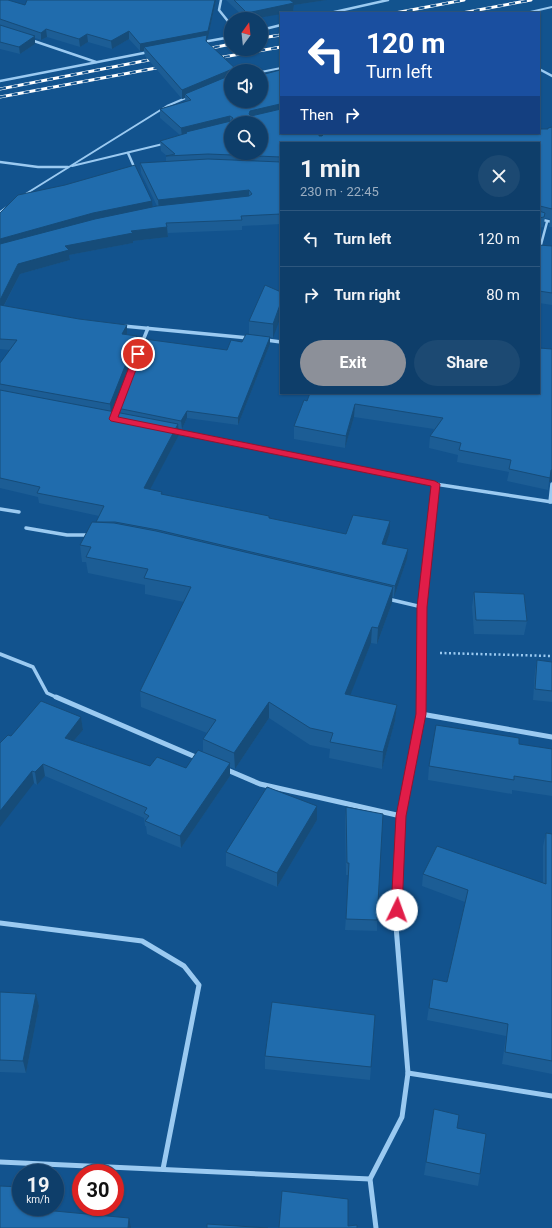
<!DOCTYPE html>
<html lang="en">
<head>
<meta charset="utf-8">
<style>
  body { margin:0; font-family:Roboto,sans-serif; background:#1c4972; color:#f1f3f6; height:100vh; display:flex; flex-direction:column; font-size:15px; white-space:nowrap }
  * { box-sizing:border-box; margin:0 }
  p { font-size:13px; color:#9baec1 }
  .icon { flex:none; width:22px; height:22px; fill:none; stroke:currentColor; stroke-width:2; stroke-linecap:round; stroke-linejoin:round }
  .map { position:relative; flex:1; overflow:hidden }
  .sheet { position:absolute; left:280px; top:142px; width:260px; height:252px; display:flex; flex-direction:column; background:#0e3e6a; border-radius:0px; box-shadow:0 1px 3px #0004,0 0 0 1px #2e577e }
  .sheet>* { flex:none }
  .top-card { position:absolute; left:280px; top:12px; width:260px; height:122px; border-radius:0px; box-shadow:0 1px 3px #0004,0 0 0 1px #2e577e; background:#1a4fa0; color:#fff; overflow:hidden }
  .needle { width:26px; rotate:15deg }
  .controls { position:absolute; left:224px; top:12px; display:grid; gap:8px }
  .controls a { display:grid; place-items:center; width:44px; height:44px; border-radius:50%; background:#0e3e6a; box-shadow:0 1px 3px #0004,0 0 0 1px #2e577e; font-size:20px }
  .speed { position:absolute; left:12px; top:1164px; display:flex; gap:8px; font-size:20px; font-weight:700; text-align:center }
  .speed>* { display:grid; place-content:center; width:52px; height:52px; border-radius:50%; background:#0e3e6a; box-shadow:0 1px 3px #0004,0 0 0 1px #2e577e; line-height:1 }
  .speed small { font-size:10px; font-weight:400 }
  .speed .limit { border:6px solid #d22; background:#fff; color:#111 }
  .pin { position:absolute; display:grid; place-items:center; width:34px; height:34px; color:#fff; margin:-17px; border:2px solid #fff; border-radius:50%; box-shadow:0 1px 4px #0007 }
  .me { position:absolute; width:44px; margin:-22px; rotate:3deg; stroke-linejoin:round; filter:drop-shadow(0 0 3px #0008) }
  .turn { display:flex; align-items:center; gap:14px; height:84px; padding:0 20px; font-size:18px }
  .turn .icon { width:52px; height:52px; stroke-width:2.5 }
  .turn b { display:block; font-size:28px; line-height:34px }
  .then { display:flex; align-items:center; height:38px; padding:0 20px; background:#0003; gap:8px; font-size:15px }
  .round { display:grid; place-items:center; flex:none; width:42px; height:42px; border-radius:21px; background:#1c4972 }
  .head { display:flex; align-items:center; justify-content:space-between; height:68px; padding:0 20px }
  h1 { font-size:24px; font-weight:700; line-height:30px }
  .primary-button { display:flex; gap:8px; margin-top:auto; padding:8px 20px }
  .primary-button a { flex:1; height:46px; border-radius:24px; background:#8c9099; color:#fff; font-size:16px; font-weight:700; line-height:46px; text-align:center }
  .primary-button a+a { background:#1c4972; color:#f1f3f6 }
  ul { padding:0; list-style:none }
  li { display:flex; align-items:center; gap:12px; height:56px; padding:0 20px; border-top:1px solid #2e577e }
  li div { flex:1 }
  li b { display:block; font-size:15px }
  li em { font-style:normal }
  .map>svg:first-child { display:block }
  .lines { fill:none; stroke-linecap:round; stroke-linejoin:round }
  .path { stroke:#9bcaf1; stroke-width:2.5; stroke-dasharray:2 2.5; stroke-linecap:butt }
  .lane { stroke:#9bcaf1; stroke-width:2 }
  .street-far2 { stroke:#9bcaf1; stroke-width:2.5 }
  .street-far1 { stroke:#9bcaf1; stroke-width:3.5 }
  .street { stroke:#9bcaf1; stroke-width:5 }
  .rail-casing { stroke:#fff; stroke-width:3 }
  .rail { stroke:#12538e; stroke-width:2; stroke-dasharray:6; stroke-linecap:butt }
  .wall { fill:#1c5d95 }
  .shaded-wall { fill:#164c79 }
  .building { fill:#206cad; stroke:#164c79; fill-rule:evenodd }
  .route { fill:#e11d48; stroke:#92132f }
</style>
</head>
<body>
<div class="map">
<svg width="552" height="1228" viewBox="0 0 552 1228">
  <rect width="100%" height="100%" fill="#12538e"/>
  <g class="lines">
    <polyline class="path" points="440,653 552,656"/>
    <g class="lane">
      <polyline points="526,13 552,7"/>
      <polyline points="261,72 281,68"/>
      <polyline points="72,166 163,144"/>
      <polyline points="24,195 167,106 188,97"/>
      <polyline points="0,212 7,207"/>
    </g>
    <g class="street-far2">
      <polyline points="221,0 219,10 231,25"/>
      <polyline points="330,13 388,0"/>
      <polyline points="261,30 281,25"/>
      <polyline points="31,40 96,62"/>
      <polyline points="203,42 231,37"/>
      <polyline points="539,69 552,76"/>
      <polyline points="0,81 149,52"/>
      <polyline points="128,153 135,169"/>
      <polyline points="0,162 38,167 68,167"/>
      <polyline points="539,219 552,222"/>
      <polyline points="539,252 547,222"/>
    </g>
    <g class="street-far1">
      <polyline points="123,326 249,338"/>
      <polyline points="266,340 281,342"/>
      <polyline points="140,348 148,328"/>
      <polyline points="173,431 435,484 552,502"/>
      <polyline points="550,502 552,484"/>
      <polyline points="0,509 19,512"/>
      <polyline points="26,528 67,535 91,535"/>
      <polyline points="388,599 422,607"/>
      <polyline points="0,654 33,667 47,693 58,698"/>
      <polyline points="421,698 422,607 435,484"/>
    </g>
    <g class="street">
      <polyline points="56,697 198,758"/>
      <polyline points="421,714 552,737"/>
      <polyline points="225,769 260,784 401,816"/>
      <polyline points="0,923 142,941 184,966 199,985 163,1169"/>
      <polyline points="408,1073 552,1096"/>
      <polyline points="0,1162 370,1179"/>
      <polyline points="376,1228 370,1179 402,1117 408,1073 396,926 401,816 421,714 421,697"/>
    </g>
    <defs>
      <g id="rail">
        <polyline points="395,13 464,0"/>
        <polyline points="462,13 531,0"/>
        <polyline points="261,38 281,35"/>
        <polyline points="202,50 231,44"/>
        <polyline points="212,59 281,47"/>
        <polyline points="0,89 159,58"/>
        <polyline points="0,97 167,66"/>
      </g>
    </defs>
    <use href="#rail" class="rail-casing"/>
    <use href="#rail" class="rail"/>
  </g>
  <g class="wall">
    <polygon points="0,0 25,5 27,0 216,0 208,38 207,39 207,42 231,71 231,101 281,71 281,133 539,133 548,129 548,128 552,127 552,227 549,227 550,219 545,218 543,227 539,228 539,143 281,143 281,224 242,226 242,230 168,233 168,237 133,241 133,243 69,255 70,260 20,274 4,306 79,319 127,325 127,334 138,346 112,412 117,413 117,408 242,342 249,334 249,321 281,292 273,338 270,337 270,344 238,425 187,418 182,429 178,428 179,435 150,489 162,494 269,516 269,518 346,534 390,521 390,532 385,544 407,559 394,597 392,597 392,603 377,644 371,643 350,695 397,705 395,721 382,769 329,758 330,749 310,745 269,718 235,769 230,767 230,776 181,848 147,834 146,826 145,826 144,818 45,776 37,785 34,783 11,736 81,717 83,730 74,741 150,766 186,768 203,752 203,739 207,733 141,707 140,691 184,602 145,594 145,585 88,573 86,562 82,562 80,545 96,522 99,516 39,503 38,497 0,488 0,363 10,350 0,349 0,213 153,207 157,206 141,173 140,163 166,162 166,156 167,156 161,151 160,141 180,135 160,118 160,109 186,102 185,98 182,99 145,56 144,51 140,51 129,39 112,49 88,42 80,47 47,37 41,40 35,38 35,44 20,54 0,49"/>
    <polygon points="226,0 327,0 294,5 293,11 253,19 246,19"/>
    <polygon points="539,245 552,246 552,305 539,303"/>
    <polygon points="539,393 552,481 549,482 548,490 507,481 509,472 457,462 458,455 429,448 430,436 434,429 354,417 345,448 294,439 294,426 307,401"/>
    <polygon points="474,592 527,621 524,635 474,634 472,607"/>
    <polygon points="537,660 552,662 552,702 533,700 535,671"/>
    <polygon points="519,744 552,749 552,796 512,790 512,794 428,780 429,766"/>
    <polygon points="317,806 317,820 277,887 226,866 226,852"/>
    <polygon points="346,807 377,920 377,931 345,930 349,875 346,875 345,819"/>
    <polygon points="546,833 552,834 552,1074 502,1064 506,1036 427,1020 433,979 447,982 465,902 422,886 423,874 543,883 543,846"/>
    <polygon points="0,992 36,994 39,1006 26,1073 0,1072"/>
    <polygon points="265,1056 371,1067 370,1080 265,1069"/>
    <polygon points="434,1109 457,1128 480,1174 478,1186 424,1175"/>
  </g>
  <g class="shaded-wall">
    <polygon points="215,0 216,0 208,38 207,39 207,44 144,47 144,51 140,51 140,44"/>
    <polygon points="287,0 327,0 294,5 293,11 281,13 281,14 253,19 247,19 247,13"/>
    <polygon points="46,29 47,37 41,40 41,33"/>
    <polygon points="129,31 129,39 112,49 111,41"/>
    <polygon points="87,34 88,42 80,47 79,39"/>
    <polygon points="35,36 35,44 20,54 19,47"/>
    <polygon points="230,70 230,80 185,94 185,98 182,99 182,90"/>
    <polygon points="280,104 280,114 249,123 249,114 250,111"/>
    <polygon points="230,116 230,126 186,132 186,136 182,137 181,128"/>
    <polygon points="318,133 328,133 318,141"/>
    <polygon points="249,190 249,200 159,210 158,200"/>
    <polygon points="152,201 153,211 0,249 0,239 93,213"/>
    <polygon points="167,227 168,237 133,241 133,243 69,255 70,260 20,274 0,313 0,300 18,264 65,246 131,231"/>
    <polygon points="281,302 281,316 273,338 273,324"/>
    <polygon points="127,325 127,335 122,334"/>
    <polygon points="137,336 138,346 111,414 110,404"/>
    <polygon points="270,337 270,344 238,425 238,418"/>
    <polygon points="355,404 354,417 345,448 346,436"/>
    <polygon points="187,411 187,418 182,429 181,421"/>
    <polygon points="178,424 179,435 145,499 144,488"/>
    <polygon points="551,470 552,470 552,481 549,482"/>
    <polygon points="390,521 390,532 382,555 382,544"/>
    <polygon points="408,549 407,559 394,597 395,586"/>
    <polygon points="393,587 392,603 377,644 378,628"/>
    <polygon points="372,627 371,643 344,711 345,694"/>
    <polygon points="269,702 269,718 235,769 234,753"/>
    <polygon points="397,705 395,721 382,769 383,752"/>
    <polygon points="81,717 83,730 66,750 65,738"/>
    <polygon points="230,763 230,776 181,848 180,836"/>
    <polygon points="43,764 45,776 37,785 35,772"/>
    <polygon points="32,771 34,783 0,827 0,811"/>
    <polygon points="317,806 317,820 277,887 277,873"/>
    <polygon points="36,994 39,1006 26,1073 23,1061"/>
    <polygon points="45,1207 50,1207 47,1222 44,1210"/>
    <polygon points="129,1218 131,1228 128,1228"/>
  </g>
  <g class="building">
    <polygon points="0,0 8,0 25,5 27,0 215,0 208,31 140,44 129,31 111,41 87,34 79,39 46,29 41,33 0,19"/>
    <polygon points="234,0 290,0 294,3 247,13"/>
    <polygon points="0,25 35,36 19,47 0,42"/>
    <polygon points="207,35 206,41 238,71 231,71 230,70 182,90 144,47"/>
    <path d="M280,70L281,71V105L280,104L250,111L249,114L251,116L281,109V133H319V136H322L325,133H539V129H548V128L552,127V209L540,206L539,208V143H281V157L208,154L166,156L175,154L160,141L187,133L186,132L231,121L233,118L230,116L181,128L160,109L191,100L185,94L231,75V101H261V75ZM231,123H261V153H231Z"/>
    <polygon points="208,159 281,162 281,214 241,216 242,220 166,223 167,227 131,231 133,233 65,246 69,250 18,264 0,300 0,244 95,219 157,206 249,196 252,194 249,190 158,200 140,163"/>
    <polygon points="135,165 152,201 93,213 0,239 0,213 18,195 65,185"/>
    <polygon points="539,211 545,213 544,217 539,218"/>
    <polygon points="539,245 552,246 552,293 539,291"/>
    <polygon points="265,285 281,292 281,302 273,324 249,321"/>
    <polygon points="0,305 79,319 127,325 122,334 137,336 110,404 0,384 0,363 17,340 0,339"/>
    <polygon points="246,334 270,337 238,418 187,411 181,421 117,408 144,339 227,350 231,340 242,342"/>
    <polygon points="539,348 552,349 552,470 551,470 550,478 509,469 511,460 459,450 461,443 430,436 443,418 355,404 346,436 294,426 304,400 307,401 310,393 539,393"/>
    <polygon points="0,390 178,424 144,488 162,492 161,494 269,516 269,518 346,534 353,515 390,521 382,544 408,549 395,586 158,530 115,522 96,522 104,506 37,493 40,487 0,478"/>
    <polygon points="92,522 114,523 156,531 393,587 378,628 372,627 345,694 397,705 383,752 330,742 333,733 310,728 269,702 234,753 203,739 216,720 140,691 191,587 144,578 148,569 86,557 91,547 80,545"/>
    <polygon points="474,592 524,594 527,621 476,620"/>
    <polygon points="537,660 552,662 552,691 535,689"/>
    <polygon points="41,701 81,717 65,738 150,766 157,757 186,768 198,750 230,763 180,836 145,821 149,816 144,813 147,808 43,764 35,772 32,771 0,811 0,743 8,735 11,736"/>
    <polygon points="436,725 519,738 519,744 552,749 552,782 514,776 514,780 429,766"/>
    <polygon points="267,787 317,806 277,873 226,852"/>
    <polygon points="346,807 383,814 377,920 346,919 349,863 347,863"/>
    <polygon points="546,833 552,834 552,1061 505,1052 508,1024 429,1008 433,979 447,982 468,890 423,874 437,846 546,884"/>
    <polygon points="0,992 36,994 23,1061 0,1060"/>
    <polygon points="272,1002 375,1015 371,1067 265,1056"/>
    <polygon points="434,1109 459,1115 457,1128 486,1134 480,1174 426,1162"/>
    <polygon points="0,1186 21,1187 21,1207 45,1207 44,1210 129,1218 128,1228 0,1228"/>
    <polygon points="282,1191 348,1199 348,1226 357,1225 357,1228 279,1228"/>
    <polygon points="207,1224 268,1228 207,1228"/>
  </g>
  <polygon class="route" points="138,352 142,354 118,417 435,481 440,484 427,607 426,714 406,816 402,910 401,913 397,914 393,913 391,910 396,816 416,714 417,607 431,486 111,421 109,419 134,354"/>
</svg>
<div class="controls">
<a><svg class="needle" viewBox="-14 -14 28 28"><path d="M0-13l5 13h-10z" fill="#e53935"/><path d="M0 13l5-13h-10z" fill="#9baec1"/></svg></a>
<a><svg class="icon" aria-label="sound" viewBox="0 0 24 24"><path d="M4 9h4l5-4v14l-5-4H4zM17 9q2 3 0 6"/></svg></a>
<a><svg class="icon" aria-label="search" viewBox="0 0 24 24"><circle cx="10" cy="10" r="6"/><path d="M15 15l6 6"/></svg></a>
</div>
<div class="speed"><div>19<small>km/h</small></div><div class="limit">30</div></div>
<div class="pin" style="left:138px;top:354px;background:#d93025"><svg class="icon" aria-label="arrive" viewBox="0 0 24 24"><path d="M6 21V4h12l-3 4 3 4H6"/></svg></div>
<svg class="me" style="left:397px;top:910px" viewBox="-20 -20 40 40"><circle r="19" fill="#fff"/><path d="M0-13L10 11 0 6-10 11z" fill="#e11d48"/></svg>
<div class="top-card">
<div class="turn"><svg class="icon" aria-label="left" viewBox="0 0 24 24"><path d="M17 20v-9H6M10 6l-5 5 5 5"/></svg><div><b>120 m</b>Turn left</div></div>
<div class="then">Then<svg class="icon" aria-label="right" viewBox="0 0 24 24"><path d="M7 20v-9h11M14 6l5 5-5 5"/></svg></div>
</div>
<section class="sheet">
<div class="head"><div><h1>1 min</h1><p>230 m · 22:45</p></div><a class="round"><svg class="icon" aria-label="close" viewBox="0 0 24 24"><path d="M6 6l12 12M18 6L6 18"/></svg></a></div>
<ul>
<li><svg class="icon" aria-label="left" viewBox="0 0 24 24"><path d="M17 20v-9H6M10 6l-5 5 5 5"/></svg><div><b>Turn left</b></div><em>120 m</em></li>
<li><svg class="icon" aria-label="right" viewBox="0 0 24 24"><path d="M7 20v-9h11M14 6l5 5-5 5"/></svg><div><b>Turn right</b></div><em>80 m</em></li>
</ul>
<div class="primary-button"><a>Exit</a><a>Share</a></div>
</section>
</div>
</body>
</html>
